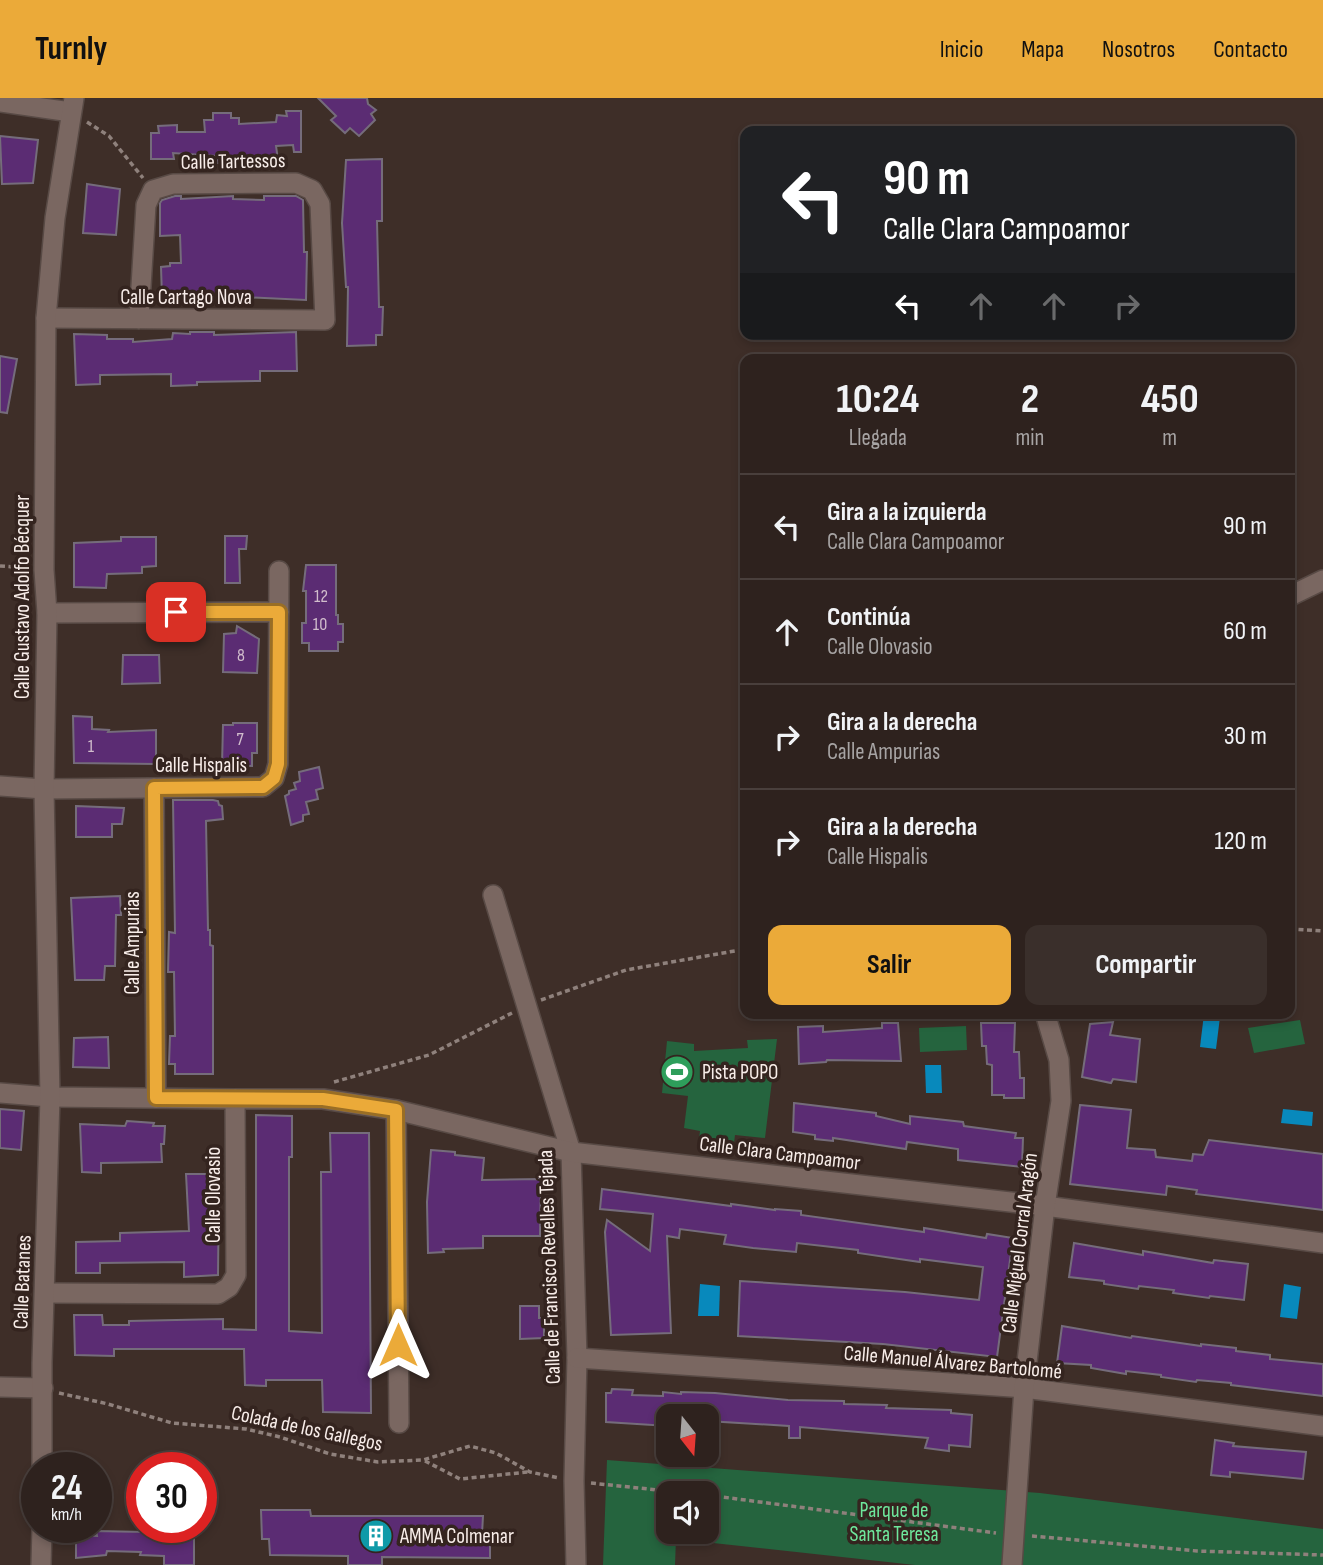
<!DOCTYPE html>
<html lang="es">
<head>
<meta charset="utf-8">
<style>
  body { margin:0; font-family:"Sofia Sans Condensed",sans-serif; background:#3a2f2b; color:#f1f3f6; height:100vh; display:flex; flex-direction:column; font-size:26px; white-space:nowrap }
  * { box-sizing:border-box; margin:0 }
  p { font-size:23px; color:#a7a4a4 }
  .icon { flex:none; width:38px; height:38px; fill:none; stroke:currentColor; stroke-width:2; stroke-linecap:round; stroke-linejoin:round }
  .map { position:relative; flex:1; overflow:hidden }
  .drawer { position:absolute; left:740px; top:256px; width:555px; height:665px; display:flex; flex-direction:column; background:#2e221e; border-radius:14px; box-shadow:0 4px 10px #0003,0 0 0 2px #493f3c }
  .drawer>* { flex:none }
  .hud { position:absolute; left:740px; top:28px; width:555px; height:214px; border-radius:14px; box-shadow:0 4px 10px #0003,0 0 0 2px #493f3c; background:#202124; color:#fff; overflow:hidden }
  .needle { width:46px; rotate:163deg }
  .buttons { position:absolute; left:656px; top:1306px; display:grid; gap:14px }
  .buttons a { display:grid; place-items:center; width:63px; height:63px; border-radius:14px; background:#2e221e; box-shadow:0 4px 10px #0003,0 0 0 2px #493f3c; font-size:35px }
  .speed { position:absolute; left:21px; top:1354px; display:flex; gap:14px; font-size:35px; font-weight:700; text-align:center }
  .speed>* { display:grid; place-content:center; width:91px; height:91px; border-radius:50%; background:#2e221e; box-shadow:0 4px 10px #0003,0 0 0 2px #493f3c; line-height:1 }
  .speed small { font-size:18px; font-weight:400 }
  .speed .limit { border:10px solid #d22; background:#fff; color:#111 }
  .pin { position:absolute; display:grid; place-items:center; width:60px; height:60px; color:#fff; margin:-30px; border-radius:14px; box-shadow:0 4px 10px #0006 }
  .me { position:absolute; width:77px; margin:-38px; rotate:0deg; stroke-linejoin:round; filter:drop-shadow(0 0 5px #0008) }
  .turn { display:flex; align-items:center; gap:24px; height:147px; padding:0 28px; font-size:32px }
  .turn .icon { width:91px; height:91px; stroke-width:2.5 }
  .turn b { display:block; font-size:49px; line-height:60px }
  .lanes { display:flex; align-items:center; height:66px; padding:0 28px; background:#0003; justify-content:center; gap:35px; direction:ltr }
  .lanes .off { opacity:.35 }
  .eta { display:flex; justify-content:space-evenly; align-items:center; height:119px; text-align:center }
  .eta b { font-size:42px; font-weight:700; line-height:49px }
  .action { display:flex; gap:14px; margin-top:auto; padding:14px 28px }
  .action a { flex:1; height:80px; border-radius:14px; background:#ebaa39; color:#111; font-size:28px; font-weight:700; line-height:80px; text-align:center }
  .action a+a { background:#3a2f2b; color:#f1f3f6 }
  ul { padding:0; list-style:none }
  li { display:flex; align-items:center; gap:21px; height:105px; padding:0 28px; border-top:2px solid #493f3c }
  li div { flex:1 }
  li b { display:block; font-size:26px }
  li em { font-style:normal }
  header { display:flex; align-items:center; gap:42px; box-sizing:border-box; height:98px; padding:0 35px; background:#ebaa39; color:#111 }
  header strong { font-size:33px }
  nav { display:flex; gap:38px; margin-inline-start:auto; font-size:24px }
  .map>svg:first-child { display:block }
  .green { fill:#25643e; fill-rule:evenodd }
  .water { fill:#0889bc }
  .building { fill:#5b2c73; stroke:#756c7b; stroke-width:2 }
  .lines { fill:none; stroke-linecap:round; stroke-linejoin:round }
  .street-casing { stroke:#584a45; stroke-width:22 }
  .path { stroke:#8f817c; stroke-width:3.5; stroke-dasharray:5 3.5; stroke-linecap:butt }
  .street { stroke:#7a6761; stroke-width:19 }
  .route-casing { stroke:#996e25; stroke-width:18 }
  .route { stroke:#ebaa39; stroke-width:12 }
  .labels { text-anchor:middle; stroke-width:7; stroke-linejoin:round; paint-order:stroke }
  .number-label { font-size:18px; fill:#d1bdcc }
  .street-label { font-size:21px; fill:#f8ede9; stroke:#34241f }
  .poi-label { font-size:21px; fill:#f8ede9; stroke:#34241f; text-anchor:start }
  .park-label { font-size:21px; fill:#6ee79c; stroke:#34241f }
</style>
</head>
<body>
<header>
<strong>Turnly</strong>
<nav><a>Inicio</a><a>Mapa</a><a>Nosotros</a><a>Contacto</a></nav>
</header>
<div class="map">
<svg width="1323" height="1467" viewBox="0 0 1323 1467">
  <rect width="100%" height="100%" fill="#3e2e28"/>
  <g class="green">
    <polygon points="1300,922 1305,946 1254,955 1248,930"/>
    <polygon points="966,928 967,952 920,954 919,930"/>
    <polygon points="777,941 765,1040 735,1037 733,1053 698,1048 700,1033 684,1030 688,998 662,995 667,943 694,946 694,953 748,950 747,942"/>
    <path d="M607,1362L1040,1395L1323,1431V1467H915L676,1441L675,1467H603ZM668,1395H707V1433H668Z"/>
  </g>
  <g class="water">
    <polygon points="1204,916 1220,919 1216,951 1200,949"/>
    <polygon points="941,967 942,995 926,995 925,967"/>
    <polygon points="1283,1011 1313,1014 1312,1028 1281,1025"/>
    <polygon points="700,1186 720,1188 719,1218 698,1218"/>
    <polygon points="1284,1186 1301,1189 1297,1221 1280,1219"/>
  </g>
  <g class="building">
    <polygon points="318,0 367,0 368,6 376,12 371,16 375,22 359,38 350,30 345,35 331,22 336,18"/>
    <polygon points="286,13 301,13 301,54 294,54 293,47 276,48 278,62 233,62 233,65 217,65 217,58 173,55 174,61 151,61 151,35 159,35 158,28 177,27 177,34 205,34 204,22 213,22 213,15 231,15 231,20 239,20 239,26 276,24 277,17 287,18"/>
    <polygon points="0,38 38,42 33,85 2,86"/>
    <polygon points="382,61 382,123 377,123 379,209 383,209 382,237 376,237 376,247 347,248 348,189 346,189 342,125 346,62"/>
    <polygon points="87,86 120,91 116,137 83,135"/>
    <polygon points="175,98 181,98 181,101 233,98 233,101 264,102 264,98 296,98 303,102 304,154 307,154 306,202 242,199 241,203 212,204 212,199 162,199 161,169 170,168 170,165 181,165 180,137 160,138 160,105 162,102"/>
    <polygon points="190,234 214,234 214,237 296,234 297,273 260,273 260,283 197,284 197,287 171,288 171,276 100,277 100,286 76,287 74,236 107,237 107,241 133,241 133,244 172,241 173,235 190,236"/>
    <polygon points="0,258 17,261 7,315 0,314"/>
    <polygon points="225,438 247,438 246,451 239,451 240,485 225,485"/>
    <polygon points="121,439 156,439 156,468 142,469 142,475 107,476 106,490 74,489 74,445 121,443"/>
    <polygon points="306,467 336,467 336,517 338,517 338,526 343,526 343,544 338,544 338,553 309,553 309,545 302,545 302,525 306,525 306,493 303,493"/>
    <polygon points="237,528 259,541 257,575 223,574 224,536 236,535"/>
    <polygon points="123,557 159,557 160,585 122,586"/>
    <polygon points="73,618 92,619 92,631 109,632 108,634 156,632 156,666 74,665"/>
    <polygon points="233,625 257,625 257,655 252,655 252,668 222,667 223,627 233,627"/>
    <polygon points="319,669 323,690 316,692 318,701 306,704 309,716 303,717 303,723 291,727 285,698 289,696 289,693 296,691 294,685 300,683 299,674"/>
    <polygon points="173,702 213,702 218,703 219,707 222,708 223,721 206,723 208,832 210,832 210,847 213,848 213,976 175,976 175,966 169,966 170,938 175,938 174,874 168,874 169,834 175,835"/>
    <polygon points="76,708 124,710 122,726 112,726 112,739 76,739"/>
    <polygon points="120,798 121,817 116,817 115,868 105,868 104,882 75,882 71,800"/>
    <polygon points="1113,924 1110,937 1140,941 1136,984 1113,981 1111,985 1082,979 1090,926"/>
    <polygon points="882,925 898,925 901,963 827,962 826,964 799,966 798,929 823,928 823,934 882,930"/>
    <polygon points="981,925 1015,925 1014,954 1019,954 1020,980 1024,980 1024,1000 1004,1000 1004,997 992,997 992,967 987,966 986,948 982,948"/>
    <polygon points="108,939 109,970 73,969 74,940"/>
    <polygon points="794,1005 876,1015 876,1018 910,1026 910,1018 963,1024 964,1028 1016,1035 1015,1040 1023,1040 1022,1069 958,1062 958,1051 907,1044 906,1051 833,1040 833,1043 815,1041 815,1037 793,1034"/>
    <polygon points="1080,1007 1131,1012 1127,1050 1155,1052 1156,1059 1192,1063 1193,1056 1203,1057 1209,1042 1323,1056 1323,1112 1196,1096 1197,1092 1167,1088 1166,1097 1070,1086"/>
    <polygon points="0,1011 24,1013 21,1052 0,1050"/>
    <polygon points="256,1017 292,1018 292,1059 289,1059 289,1233 322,1235 321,1074 331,1074 330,1035 369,1035 371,1315 323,1314 322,1282 266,1282 266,1288 245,1287 244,1251 114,1251 114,1258 75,1257 74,1217 102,1217 103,1227 129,1227 129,1223 223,1221 223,1231 256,1232"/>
    <polygon points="127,1023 154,1025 153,1028 165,1028 164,1046 161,1046 162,1064 101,1065 101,1075 82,1074 80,1026 125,1028"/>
    <polygon points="431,1052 455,1054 455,1057 484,1060 482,1082 541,1081 540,1138 483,1138 483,1150 443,1151 444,1154 428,1155 427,1104"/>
    <polygon points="186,1076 217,1076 216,1087 219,1088 218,1177 184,1179 184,1164 100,1165 100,1175 76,1175 76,1144 120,1143 120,1135 189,1133"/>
    <polygon points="602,1091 731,1108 731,1106 775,1112 775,1111 801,1113 801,1117 924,1134 924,1130 986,1140 987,1136 1013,1140 997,1259 883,1246 738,1238 740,1183 905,1194 979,1202 983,1169 920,1161 920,1164 858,1155 858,1152 797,1145 796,1154 753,1150 724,1146 726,1137 680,1131 679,1140 667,1138 671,1235 611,1237 605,1134 607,1122 650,1153 653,1116 600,1111"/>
    <polygon points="1074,1145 1143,1157 1143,1153 1213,1165 1214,1162 1248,1166 1244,1202 1210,1198 1209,1200 1173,1195 1174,1192 1139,1188 1138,1191 1104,1186 1104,1183 1069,1179"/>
    <polygon points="520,1208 539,1208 539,1220 544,1220 544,1240 520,1241"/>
    <polygon points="1062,1228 1131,1240 1132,1238 1201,1248 1201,1246 1236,1250 1236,1253 1270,1257 1270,1261 1323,1266 1323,1298 1231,1287 1231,1285 1197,1282 1196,1284 1161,1279 1161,1277 1126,1273 1126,1276 1091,1270 1091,1267 1057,1265"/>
    <polygon points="612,1291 633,1292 632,1297 663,1298 663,1294 681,1296 681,1294 715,1295 788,1302 844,1303 844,1306 887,1307 886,1310 951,1312 951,1315 972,1317 970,1349 949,1347 949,1353 925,1350 928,1340 800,1329 800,1340 789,1340 789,1328 707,1323 707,1318 668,1318 668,1328 606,1324 606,1295 611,1295"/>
    <polygon points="1215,1342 1234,1345 1233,1348 1306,1354 1303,1381 1230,1374 1230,1379 1211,1377"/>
    <polygon points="261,1412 310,1412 311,1418 483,1418 482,1436 490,1436 490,1460 382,1459 382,1467 348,1467 348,1458 270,1457 269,1441 262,1441"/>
    <polygon points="96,1433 194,1435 194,1467 164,1467 164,1458 140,1457 141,1454 107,1453 106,1457 76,1460 76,1437 97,1438"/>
  </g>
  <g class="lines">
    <defs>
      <g id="street">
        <polyline points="0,4 71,14"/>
        <polyline points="46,220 325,222 320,106 312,92 296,85 173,86 153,92 146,107 139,221"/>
        <polyline points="1290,498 1323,482"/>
        <polyline points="47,515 279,514"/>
        <polyline points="0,688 44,691 263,689 274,680 278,666 279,473"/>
        <polyline points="154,690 156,1000"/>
        <polyline points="493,797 571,1054 577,1260 574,1383 576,1467"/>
        <polyline points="0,995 50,999 235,1001 236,1177 229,1189 218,1196 45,1195"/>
        <polyline points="235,1001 323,1001 396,1012 571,1054 1045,1108 1323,1145"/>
        <polyline points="396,1012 399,1325"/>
        <polyline points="577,1260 1024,1290 1323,1328"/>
        <polyline points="0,1289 43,1290"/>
        <polyline points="42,1370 42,1265 50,999 44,691 47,515 44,472 46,220 55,120 74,0"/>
        <polyline points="41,1467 42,1430"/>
        <polyline points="1012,1467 1024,1290 1045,1108 1061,1003 1059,962 1045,915"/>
      </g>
    </defs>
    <use href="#street" class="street-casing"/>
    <g class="path">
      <polyline points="87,24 109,38 143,80"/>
      <polyline points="0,468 28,470"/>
      <polyline points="1290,831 1323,833"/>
      <polyline points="541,902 626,872 746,851"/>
      <polyline points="334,984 429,957 512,915"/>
      <polyline points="59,1295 108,1306 172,1325 246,1331 280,1339 330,1356 378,1364 423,1362 470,1348 496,1355 530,1374 559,1380"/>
      <polyline points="425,1363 460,1381 528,1374"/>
      <polyline points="591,1385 686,1395"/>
      <polyline points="707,1397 996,1435"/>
      <polyline points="1032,1438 1197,1453 1323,1457"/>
    </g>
    <use href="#street" class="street"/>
  </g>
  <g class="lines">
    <defs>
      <polyline id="route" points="176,514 279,514 278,666 274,680 263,689 154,690 156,1000 323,1001 396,1012 398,1247"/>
    </defs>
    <use href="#route" class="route-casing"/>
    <use href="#route" class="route"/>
  </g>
  <defs>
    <symbol id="stadium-disc" viewBox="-11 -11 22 22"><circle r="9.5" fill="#2e9e5b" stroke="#34241f"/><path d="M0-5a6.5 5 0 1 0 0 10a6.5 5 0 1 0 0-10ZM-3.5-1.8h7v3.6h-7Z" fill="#fff"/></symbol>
    <symbol id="building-disc" viewBox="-11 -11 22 22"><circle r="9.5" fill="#0f9aa8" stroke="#34241f"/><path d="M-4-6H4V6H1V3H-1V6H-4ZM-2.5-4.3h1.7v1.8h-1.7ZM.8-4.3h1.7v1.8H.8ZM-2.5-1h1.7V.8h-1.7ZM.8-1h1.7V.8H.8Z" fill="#fff"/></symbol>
  </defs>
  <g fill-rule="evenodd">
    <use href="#stadium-disc" x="658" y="955" width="38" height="38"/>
    <use href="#building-disc" x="357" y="1419" width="38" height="38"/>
  </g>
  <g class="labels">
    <g class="number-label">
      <text x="321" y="504">12</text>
      <text x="320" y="532">10</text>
      <text x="241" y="563">8</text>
      <text x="240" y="647">7</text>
      <text x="91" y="654">1</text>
    </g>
    <g class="street-label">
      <text transform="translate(233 63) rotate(-1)" y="7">Calle Tartessos</text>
      <text x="186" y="206">Calle Cartago Nova</text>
      <text transform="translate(22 499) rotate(-90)" y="7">Calle Gustavo Adolfo Bécquer</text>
      <text x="201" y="674">Calle Hispalis</text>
      <text transform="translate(132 845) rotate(-90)" y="7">Calle Ampurias</text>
      <text transform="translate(780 1055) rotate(7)" y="7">Calle Clara Campoamor</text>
      <text transform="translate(213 1097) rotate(-90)" y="7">Calle Olovasio</text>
      <text transform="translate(1019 1145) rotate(-83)" y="7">Calle Miguel Corral Aragón</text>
      <text transform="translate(549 1169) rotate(-92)" y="7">Calle de Francisco Revelles Tejada</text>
      <text transform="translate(22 1184) rotate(-88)" y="7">Calle Batanes</text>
      <text transform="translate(953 1264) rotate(5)" y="7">Calle Manuel Álvarez Bartolomé</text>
      <text transform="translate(307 1330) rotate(12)" y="7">Colada de los Gallegos</text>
    </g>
    <g class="poi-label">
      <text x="702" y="981">Pista POPO</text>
      <text x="400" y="1445">AMMA Colmenar</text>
    </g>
    <g class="park-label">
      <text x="894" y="1419">Parque de<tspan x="894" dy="24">Santa Teresa</tspan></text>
    </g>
  </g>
</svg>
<div class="buttons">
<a><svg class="needle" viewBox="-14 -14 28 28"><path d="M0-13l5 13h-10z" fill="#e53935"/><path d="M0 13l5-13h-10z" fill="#a7a4a4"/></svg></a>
<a><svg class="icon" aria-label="sound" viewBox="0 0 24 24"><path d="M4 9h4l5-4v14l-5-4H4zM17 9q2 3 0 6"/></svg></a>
</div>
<div class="speed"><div>24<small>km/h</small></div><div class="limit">30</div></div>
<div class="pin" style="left:176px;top:514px;background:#d93025"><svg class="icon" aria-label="arrive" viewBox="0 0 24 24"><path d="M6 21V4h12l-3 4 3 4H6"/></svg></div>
<svg class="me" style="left:398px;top:1247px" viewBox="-20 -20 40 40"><path d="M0-17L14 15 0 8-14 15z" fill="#ebaa39" stroke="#fff" stroke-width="4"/></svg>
<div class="hud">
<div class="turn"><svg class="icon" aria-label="left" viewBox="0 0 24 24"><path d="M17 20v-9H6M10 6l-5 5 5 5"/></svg><div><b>90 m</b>Calle Clara Campoamor</div></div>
<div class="lanes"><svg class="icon" aria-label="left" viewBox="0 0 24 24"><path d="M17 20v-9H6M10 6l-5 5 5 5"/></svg><svg class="icon off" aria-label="ahead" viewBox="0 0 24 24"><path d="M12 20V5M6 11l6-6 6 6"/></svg><svg class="icon off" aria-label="ahead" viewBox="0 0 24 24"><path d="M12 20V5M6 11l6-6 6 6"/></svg><svg class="icon off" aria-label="right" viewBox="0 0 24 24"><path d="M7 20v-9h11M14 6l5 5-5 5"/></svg></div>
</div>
<section class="drawer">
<div class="eta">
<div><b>10:24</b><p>Llegada</p></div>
<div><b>2</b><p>min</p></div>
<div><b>450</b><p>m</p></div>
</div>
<ul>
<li><svg class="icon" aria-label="left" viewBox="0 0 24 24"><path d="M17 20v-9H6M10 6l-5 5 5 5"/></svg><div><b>Gira a la izquierda</b><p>Calle Clara Campoamor</p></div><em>90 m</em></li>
<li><svg class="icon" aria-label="ahead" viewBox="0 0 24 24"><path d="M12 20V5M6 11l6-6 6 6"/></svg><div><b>Continúa</b><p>Calle Olovasio</p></div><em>60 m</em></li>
<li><svg class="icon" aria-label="right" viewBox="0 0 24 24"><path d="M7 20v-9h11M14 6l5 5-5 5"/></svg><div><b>Gira a la derecha</b><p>Calle Ampurias</p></div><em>30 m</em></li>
<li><svg class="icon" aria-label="right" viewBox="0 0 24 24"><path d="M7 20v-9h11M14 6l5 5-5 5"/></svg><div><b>Gira a la derecha</b><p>Calle Hispalis</p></div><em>120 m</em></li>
</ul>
<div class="action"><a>Salir</a><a>Compartir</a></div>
</section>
</div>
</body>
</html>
